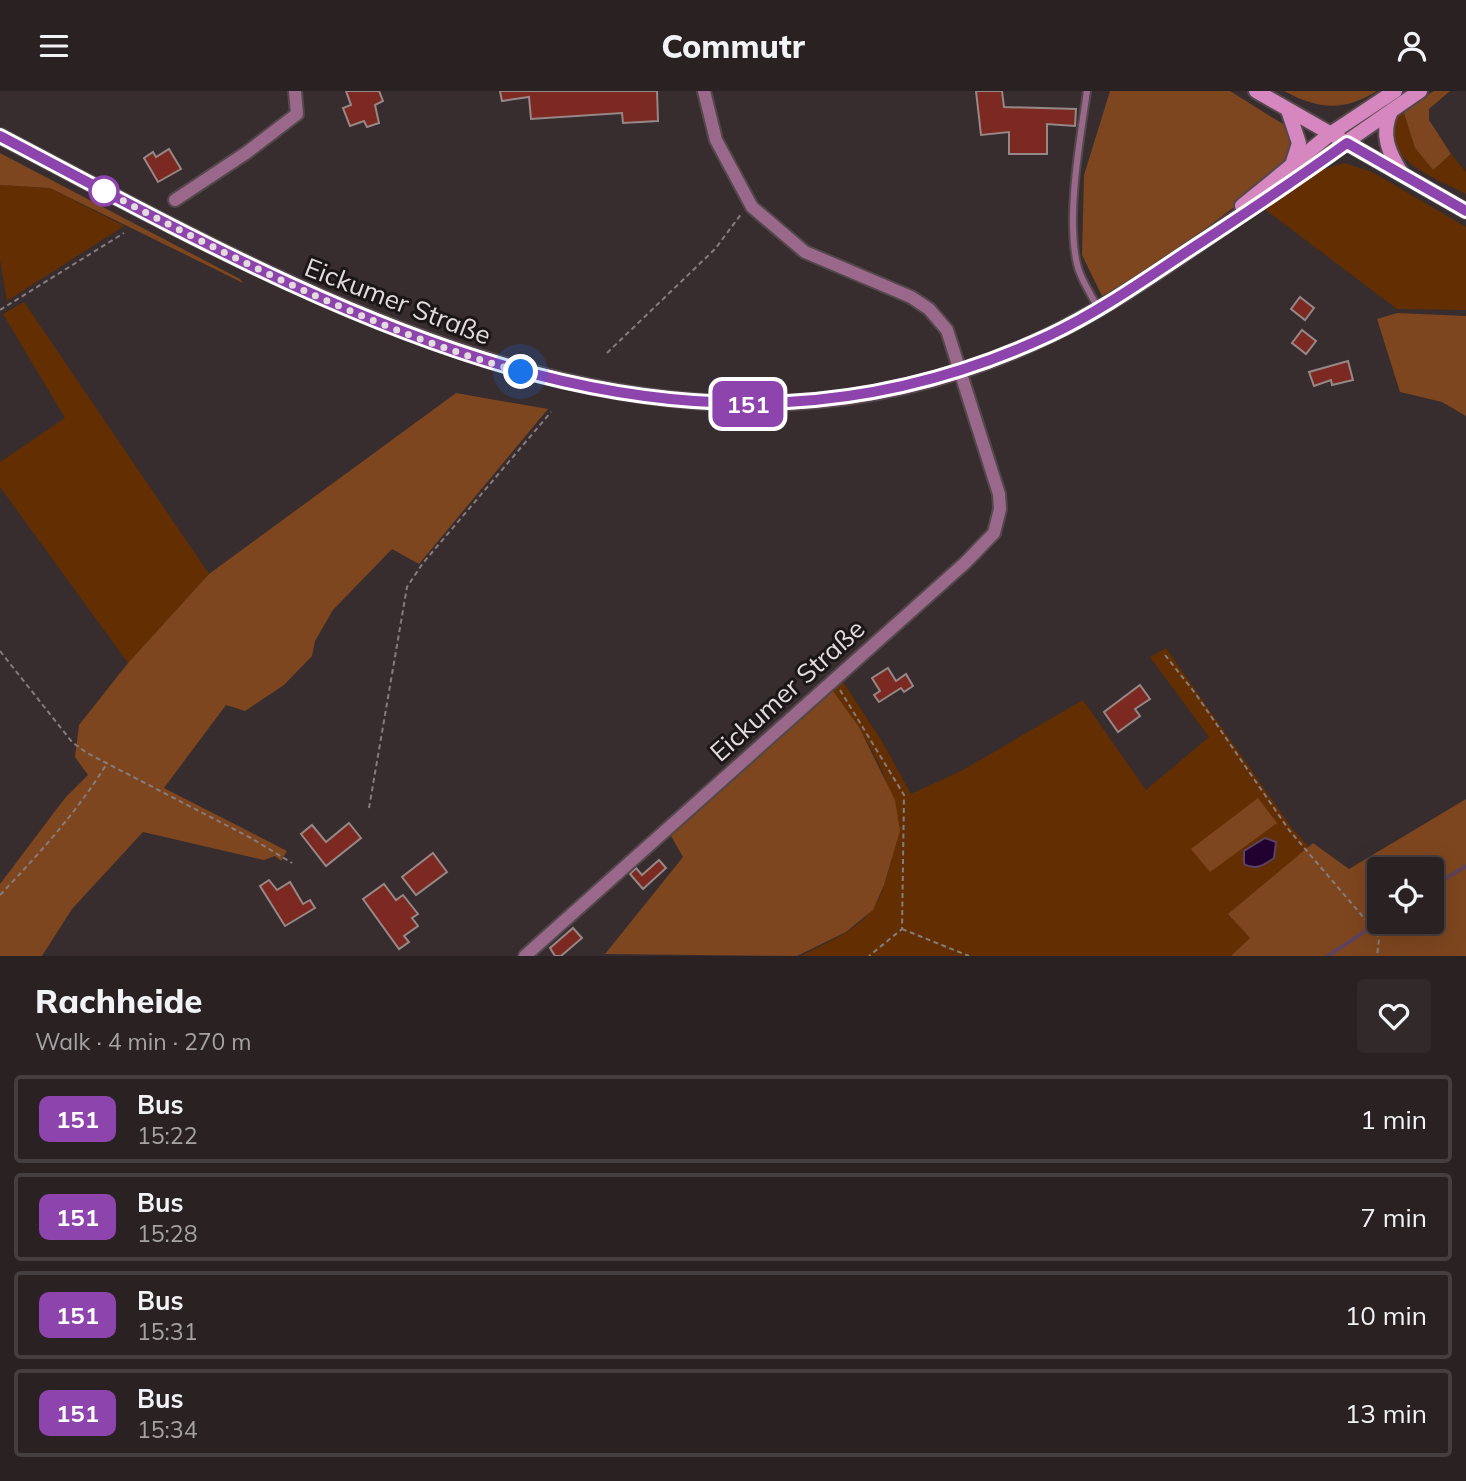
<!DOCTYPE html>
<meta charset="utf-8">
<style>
:root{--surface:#292122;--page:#31292a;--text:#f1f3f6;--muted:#a5a3a5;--line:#453e40}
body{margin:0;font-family:Mulish,sans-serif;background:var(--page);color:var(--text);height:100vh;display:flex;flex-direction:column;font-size:26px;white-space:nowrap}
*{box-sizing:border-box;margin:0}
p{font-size:23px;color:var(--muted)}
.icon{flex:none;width:38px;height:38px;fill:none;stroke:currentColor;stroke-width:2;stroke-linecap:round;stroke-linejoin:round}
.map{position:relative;height:865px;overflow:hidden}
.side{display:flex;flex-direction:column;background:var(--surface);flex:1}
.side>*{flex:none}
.badge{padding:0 14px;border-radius:10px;font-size:24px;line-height:46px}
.fabs{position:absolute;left:1367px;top:766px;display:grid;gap:14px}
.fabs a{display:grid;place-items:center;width:77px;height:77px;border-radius:7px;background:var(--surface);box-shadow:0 7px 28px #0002,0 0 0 2px var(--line);font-size:35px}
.you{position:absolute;width:35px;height:35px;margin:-18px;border:5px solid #fff;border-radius:50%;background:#1a73e8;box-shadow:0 0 0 10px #1a73e833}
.map>.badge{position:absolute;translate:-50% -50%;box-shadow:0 0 0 4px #fff}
.round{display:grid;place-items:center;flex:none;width:74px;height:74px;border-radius:7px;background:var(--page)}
.head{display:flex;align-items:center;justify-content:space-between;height:119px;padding:0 35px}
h1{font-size:33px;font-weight:800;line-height:52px}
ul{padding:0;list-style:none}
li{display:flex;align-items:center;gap:21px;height:88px;margin:0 14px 10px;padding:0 21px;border:4px solid var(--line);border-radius:7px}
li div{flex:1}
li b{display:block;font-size:26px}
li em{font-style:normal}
li .badge{min-width:77px;font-weight:700;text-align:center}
header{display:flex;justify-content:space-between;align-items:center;height:91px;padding:0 35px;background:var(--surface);font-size:32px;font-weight:800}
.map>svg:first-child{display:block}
.green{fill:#632f02}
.forest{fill:#7d461e;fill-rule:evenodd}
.water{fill:#21002f;stroke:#5b4263;stroke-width:2}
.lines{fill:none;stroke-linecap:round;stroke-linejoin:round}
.stream{stroke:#5b4263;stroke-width:3.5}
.building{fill:#7b2921;stroke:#968886;stroke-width:2}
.service-casing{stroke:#53484a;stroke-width:10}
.minor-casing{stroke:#53484a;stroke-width:16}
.secondary-casing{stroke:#53484a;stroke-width:18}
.path{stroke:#867c7e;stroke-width:2;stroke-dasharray:5 3.5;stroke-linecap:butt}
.service{stroke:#9a688b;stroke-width:6}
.minor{stroke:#9a688b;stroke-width:12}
.secondary{stroke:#d687bf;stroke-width:14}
.line-casing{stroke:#fff;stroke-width:16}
.line{stroke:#8e44ad;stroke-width:10}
.walk{stroke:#e3dbdd;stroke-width:7;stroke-dasharray:0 12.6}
.stop-dot{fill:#fff;stroke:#8e44ad;stroke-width:3.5}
.labels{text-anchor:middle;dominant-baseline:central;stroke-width:6;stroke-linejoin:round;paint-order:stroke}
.street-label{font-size:26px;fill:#e3dbdd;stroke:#1b1617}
</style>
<header><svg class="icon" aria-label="menu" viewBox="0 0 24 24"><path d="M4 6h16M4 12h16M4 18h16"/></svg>Commutr<svg class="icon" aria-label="person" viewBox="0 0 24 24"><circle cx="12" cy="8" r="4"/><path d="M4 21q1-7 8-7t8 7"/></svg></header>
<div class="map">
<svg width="1466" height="865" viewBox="0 0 1466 865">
<rect width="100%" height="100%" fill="#372c2e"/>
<g class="green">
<path d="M 1403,19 L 1415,57 L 1433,79 L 1451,63 L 1466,81 L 1466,103 C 1434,86 1368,64 1403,19 Z"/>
<polygon points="1344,72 1372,81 1466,136 1466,219 1397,218 1263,117 1321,79"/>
<polygon points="0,94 50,97 124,135 7,210 0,169"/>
<polygon points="24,211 209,483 128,572 0,396 0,371 65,327 3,223"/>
<path d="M 1166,557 L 1292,737 L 1309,756 L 1228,823 L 1250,847 L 1231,865 L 801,865 C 825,852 855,841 872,819 C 879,810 884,795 887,785 C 912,712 874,657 833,600 L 843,591 L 883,652 L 911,703 L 963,679 L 1083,609 L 1146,699 L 1209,646 L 1150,566 Z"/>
</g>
<g class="forest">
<path d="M 1110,0 L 1230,0 L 1283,33 C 1290,42 1294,52 1289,63 C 1276,94 1137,187 1102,205 L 1082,164 L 1084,84 Z"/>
<path d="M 1284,0 L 1377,0 C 1344,21 1317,18 1284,0 Z"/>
<polygon points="1434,0 1450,0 1429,18 1429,29 1451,63 1433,79 1415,57 1403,19"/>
<polygon points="0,62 240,188 243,192 50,97 0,94"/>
<polygon points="1397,222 1466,225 1466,325 1442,311 1400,301 1377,228"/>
<polygon points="456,302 548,318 419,473 392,458 333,519 315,550 312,565 284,594 245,620 226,614 164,697 287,760 281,770 275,765 264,769 143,741 72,818 42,865 0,865 0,793 65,707 88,684 75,666 79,634 128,572 209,483"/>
<polygon points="833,600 859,636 895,709 900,740 884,794 873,819 846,841 797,865 605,863 683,766 671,745"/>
<polygon points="1258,707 1277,732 1210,781 1191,758"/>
<path d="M 1466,708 L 1466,865 L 1231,865 L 1250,847 L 1228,823 L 1313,752 L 1349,778 ZM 1379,779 L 1432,779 L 1432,831 L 1379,831 Z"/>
</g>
<path class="water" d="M 1265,747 L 1276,751 L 1274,767 C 1264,774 1255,780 1244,773 L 1244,760 Z"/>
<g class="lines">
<g class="stream">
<polyline points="1432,796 1466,775"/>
<polyline points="1328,865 1379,831"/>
</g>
</g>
<g class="building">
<polygon points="346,0 379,0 383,10 375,14 379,32 367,36 364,30 350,35 343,17 351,14"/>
<polygon points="500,0 657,0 658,30 623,32 622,22 531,28 529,6 502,10"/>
<polygon points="976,0 1002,0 1004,16 1076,18 1075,35 1047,33 1047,63 1009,63 1009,41 981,44"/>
<polygon points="169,58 181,78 158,91 144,67 153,61 156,66"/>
<polygon points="1300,206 1314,217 1305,229 1291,218"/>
<polygon points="1302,239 1316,250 1306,263 1292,252"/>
<polygon points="1348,270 1353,289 1332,294 1331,289 1314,295 1309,281"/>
<polygon points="888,577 896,590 906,583 913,595 904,601 901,597 879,611 874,604 880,600 872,587"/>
<polygon points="1140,594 1150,608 1135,618 1140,625 1118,641 1104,621"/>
<polygon points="349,732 361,747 326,775 301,743 312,734 326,751"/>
<polygon points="433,762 447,781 416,804 402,786"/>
<polygon points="659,769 666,777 643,798 630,783 636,777 642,784"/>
<polygon points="269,789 277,799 290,791 303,813 310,809 315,817 285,835 260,795"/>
<polygon points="384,793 396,809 403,804 418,823 412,827 418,835 404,845 409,851 399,858 363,808"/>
<polygon points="573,837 582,847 561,865 555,865 550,857"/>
</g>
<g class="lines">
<g class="service-casing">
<path id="service" d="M 1087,0 C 1080,49 1066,125 1077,173 C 1080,188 1091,203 1098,217"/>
</g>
<g class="minor-casing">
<g id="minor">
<polyline points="175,109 246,62 297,23 295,0"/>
<polyline points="525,865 965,472 994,442 1000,418 999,403 947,239 929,218 911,206 805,161 752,116 716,49 704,0"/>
</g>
</g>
<g class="secondary-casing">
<g id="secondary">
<polyline points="1256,0 1466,120"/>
<polyline points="1288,19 1299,52 1293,71"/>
<path d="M 1391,20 C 1380,44 1389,62 1402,83"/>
<path d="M 0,45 C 325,216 686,424 1054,242 C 1104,217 1149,187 1194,156 C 1270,105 1344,52 1420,0"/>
<polyline points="1242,115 1330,43 1395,0"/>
</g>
</g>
<g class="path">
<polyline points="0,219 124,142"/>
<polyline points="607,262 715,158 742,122"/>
<polyline points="0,560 72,651 87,662 251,747 292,772"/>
<polyline points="1165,564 1195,602 1289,739 1376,841 1379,848 1377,865"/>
<polyline points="840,599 904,704 902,838 869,865"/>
<polyline points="369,717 407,496 423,472 551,321"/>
<path d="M 0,804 C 39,763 76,722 106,674"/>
<polyline points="902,838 969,865"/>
</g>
<use href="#service" class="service"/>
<use href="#minor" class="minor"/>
<use href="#secondary" class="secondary"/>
</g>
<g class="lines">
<g class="line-casing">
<path id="line" d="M 0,45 C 331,219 672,420 1050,244 C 1101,220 1147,187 1194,156 C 1246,122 1297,88 1347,52 L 1466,120"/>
</g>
<use href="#line" class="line"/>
<path class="walk" d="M 104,100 L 97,96 C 234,168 372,239 521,281"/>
</g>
<circle class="stop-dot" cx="104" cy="100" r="14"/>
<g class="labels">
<g class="street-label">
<text transform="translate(398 210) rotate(21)">Eickumer Straße</text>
<text transform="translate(787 599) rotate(-42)">Eickumer Straße</text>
</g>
</g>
</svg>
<div class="fabs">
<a><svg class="icon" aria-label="locate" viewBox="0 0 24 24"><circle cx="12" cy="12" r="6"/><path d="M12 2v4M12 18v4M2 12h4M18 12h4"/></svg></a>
</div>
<div class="you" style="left:521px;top:281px"></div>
<b class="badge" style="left:748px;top:313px;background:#8e44ad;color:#fff">151</b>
</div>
<section class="side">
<div class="head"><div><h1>Rachheide</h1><p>Walk · 4 min · 270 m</p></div><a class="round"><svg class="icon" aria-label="heart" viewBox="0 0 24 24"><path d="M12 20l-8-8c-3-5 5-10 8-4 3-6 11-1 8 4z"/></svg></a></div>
<ul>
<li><span class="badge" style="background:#8e44ad;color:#fff">151</span><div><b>Bus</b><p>15:22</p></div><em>1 min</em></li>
<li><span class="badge" style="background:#8e44ad;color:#fff">151</span><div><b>Bus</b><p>15:28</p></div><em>7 min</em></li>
<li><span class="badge" style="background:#8e44ad;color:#fff">151</span><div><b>Bus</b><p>15:31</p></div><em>10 min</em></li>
<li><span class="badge" style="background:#8e44ad;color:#fff">151</span><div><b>Bus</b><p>15:34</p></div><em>13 min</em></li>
</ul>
</section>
